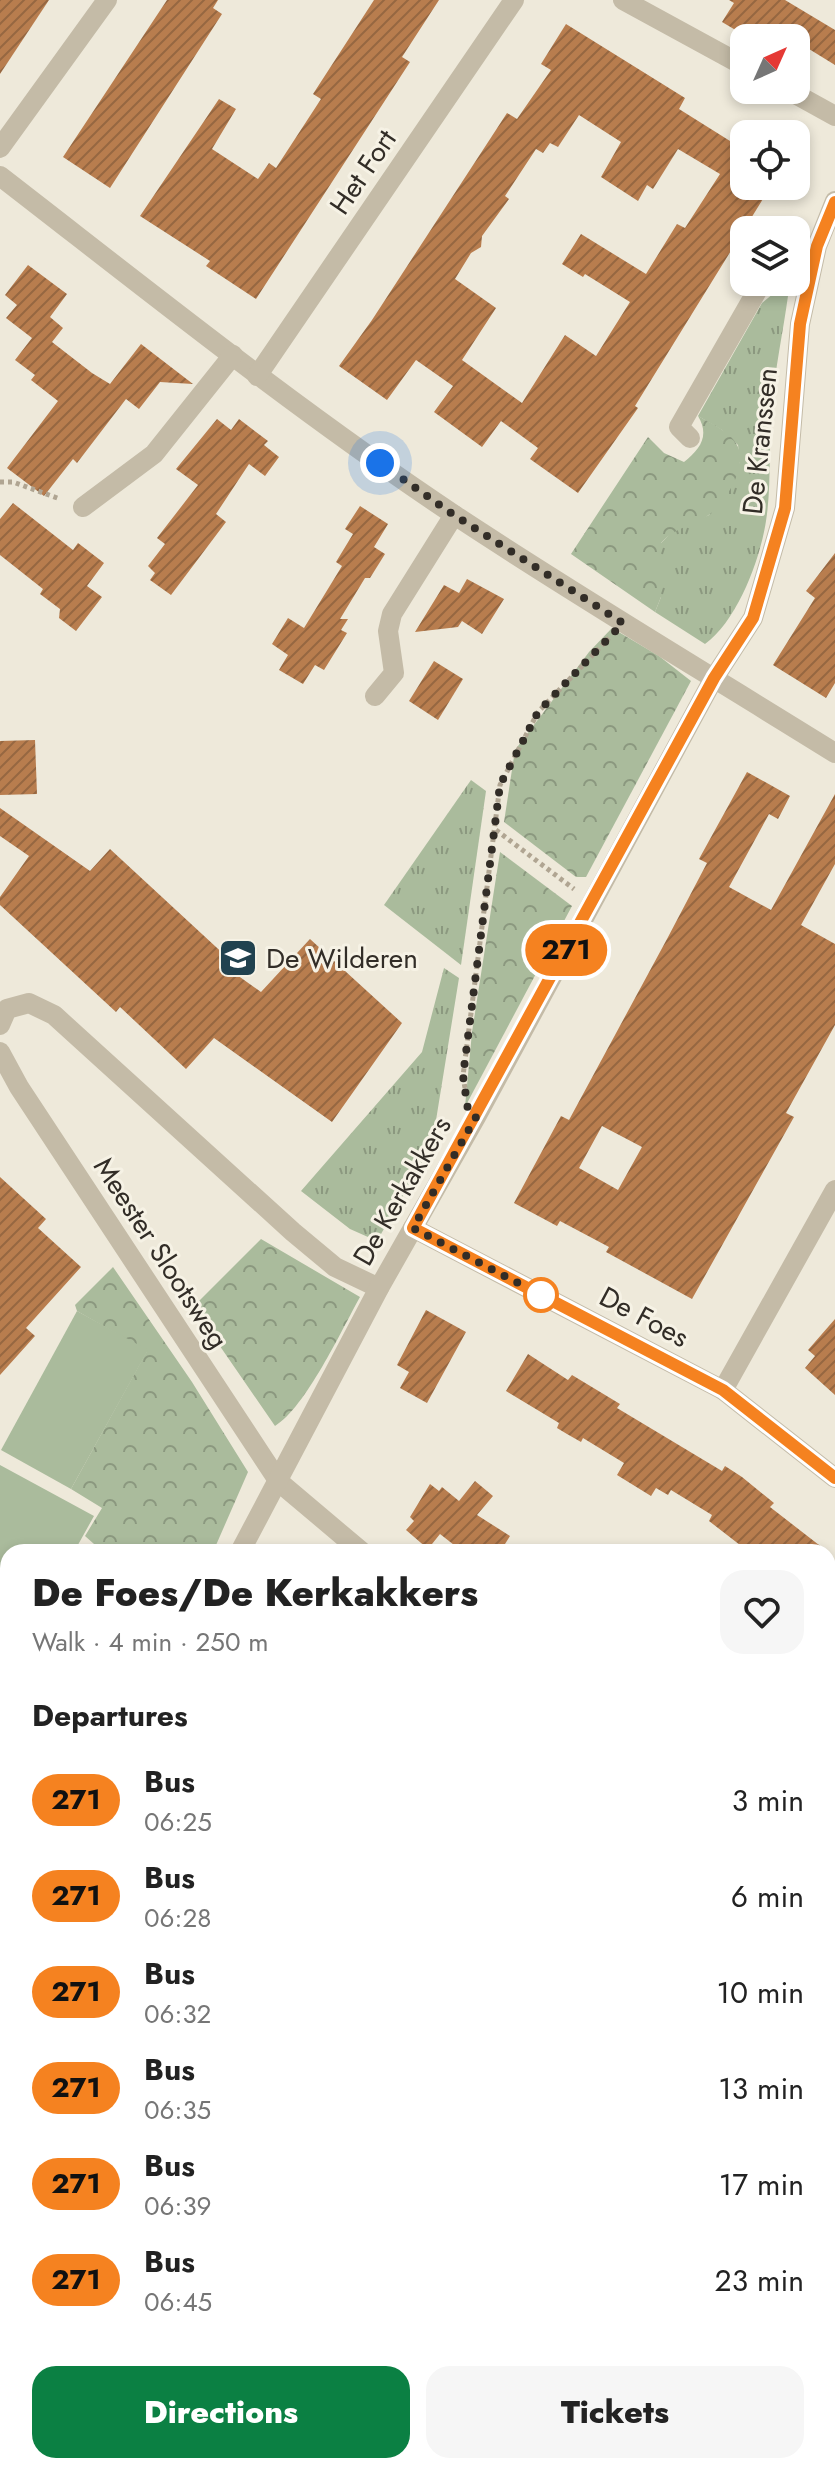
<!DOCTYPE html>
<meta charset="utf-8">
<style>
:root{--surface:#fff;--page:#f6f6f6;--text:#222;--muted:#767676;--accent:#0b8043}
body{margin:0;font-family:Jost,sans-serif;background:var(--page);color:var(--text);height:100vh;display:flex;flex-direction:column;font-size:30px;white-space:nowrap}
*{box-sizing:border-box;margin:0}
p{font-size:26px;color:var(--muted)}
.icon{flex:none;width:44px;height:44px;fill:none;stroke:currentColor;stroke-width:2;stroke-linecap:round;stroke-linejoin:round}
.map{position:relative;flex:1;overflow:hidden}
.side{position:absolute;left:0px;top:1544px;width:836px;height:930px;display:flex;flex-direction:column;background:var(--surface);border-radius:24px 24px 0 0;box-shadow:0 4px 12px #0003}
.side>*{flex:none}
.badge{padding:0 16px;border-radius:26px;font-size:28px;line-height:52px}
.needle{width:52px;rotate:45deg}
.fabs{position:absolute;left:730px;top:24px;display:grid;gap:16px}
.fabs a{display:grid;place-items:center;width:80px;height:80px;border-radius:16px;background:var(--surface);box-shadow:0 4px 12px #0003;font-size:40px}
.you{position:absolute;width:40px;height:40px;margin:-20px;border:6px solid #fff;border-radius:50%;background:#1a73e8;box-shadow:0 0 0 12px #1a73e833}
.map>.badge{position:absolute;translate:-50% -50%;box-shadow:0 0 0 4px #fff}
h2{padding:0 32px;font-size:30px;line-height:72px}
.round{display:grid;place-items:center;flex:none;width:84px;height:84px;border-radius:24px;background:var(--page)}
.headline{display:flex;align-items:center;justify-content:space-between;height:136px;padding:0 32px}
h1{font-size:38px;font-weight:800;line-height:60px}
.button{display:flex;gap:16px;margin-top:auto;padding:16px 32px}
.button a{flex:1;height:92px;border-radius:24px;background:var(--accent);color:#fff;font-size:32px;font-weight:800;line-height:92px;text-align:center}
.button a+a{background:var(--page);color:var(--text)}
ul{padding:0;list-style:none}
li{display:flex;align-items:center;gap:24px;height:96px;padding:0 32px}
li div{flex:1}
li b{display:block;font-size:30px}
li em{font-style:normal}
li .badge{min-width:88px;font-weight:700;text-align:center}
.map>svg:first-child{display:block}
.grass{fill:url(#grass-tufts)}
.forest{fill:url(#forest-crowns)}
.park{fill:#aabb9c}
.building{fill:url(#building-hatch);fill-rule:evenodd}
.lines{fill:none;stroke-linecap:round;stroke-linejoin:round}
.path{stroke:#b0a592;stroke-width:5;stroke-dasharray:4 4;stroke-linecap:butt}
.street{stroke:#c4bba7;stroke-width:20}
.line-casing{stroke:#fff;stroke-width:18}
.line{stroke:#f58220;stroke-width:12}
.walk{stroke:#322d27;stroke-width:8;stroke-dasharray:0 14.4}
.stop-dot{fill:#fff;stroke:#f58220;stroke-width:4}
.labels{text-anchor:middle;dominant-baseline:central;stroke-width:6;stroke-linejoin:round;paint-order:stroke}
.street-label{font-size:28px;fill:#322d27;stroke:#f6f2e5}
.poi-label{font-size:28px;fill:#322d27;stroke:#f6f2e5;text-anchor:start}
</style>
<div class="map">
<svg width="835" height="2473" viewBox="0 0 835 2473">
<defs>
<pattern id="grass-tufts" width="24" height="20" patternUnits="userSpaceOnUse" patternTransform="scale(2)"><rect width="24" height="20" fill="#aabb9c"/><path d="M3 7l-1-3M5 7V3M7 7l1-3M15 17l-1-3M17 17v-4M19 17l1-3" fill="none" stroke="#8b987f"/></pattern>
<pattern id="forest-crowns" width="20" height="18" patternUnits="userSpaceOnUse" patternTransform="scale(2)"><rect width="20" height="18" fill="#aabb9c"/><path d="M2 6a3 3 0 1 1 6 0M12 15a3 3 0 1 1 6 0" fill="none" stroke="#8b987f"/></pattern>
<pattern id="building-hatch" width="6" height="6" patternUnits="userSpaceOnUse" patternTransform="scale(2)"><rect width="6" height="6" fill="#b87d4e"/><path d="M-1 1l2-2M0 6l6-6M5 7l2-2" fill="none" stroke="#966741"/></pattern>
</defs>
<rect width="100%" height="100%" fill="#eee9da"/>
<g class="grass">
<path d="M 774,293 L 788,296 C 783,332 775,369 772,405 C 768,443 772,483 766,521 C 760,560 737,621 705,644 L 655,612 L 661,597 L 661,543 L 673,531 L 709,515 L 740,462 L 738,445 L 722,430 L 698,416 L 762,303 Z"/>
<polygon points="471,780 486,791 461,965 384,905"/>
<polygon points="444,968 459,978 432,1145 377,1241 350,1229 301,1191 422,1052"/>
</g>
<g class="forest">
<path d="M 698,416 C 710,423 732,432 738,447 C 747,468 726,501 710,514 C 693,527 678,525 661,543 L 661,597 L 655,612 L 571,554 L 648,437 L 664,453 L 684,462 C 700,449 710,436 698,416 Z"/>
<polygon points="612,628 659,656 691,681 586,877 576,877 504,822 515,750 589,652"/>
<polygon points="500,852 572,906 465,1107 472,1032"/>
<path d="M 261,1239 L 360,1297 C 341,1331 306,1407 275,1426 L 193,1307 Z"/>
<polygon points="113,1267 192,1382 248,1472 213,1552 103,1552 85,1536 102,1508 71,1489 147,1351 77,1311 75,1305"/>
</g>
<g class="park">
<polygon points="77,1311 148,1350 71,1489 1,1450"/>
<polygon points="0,1465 94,1516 74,1552 8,1552 8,1659 0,1655"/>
</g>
<g class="building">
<polygon points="0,0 49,0 0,74"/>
<polygon points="167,0 218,0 213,8 222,14 110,188 63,157"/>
<polygon points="374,0 439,0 402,57 410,62 256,299 206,266 210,261 140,216 219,99 236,109 212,149 258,179 269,163 276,168 321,99 313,94"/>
<polygon points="729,0 785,0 835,30 835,65 796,41 796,38 791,38 770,25 762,38 749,38 722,22 734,3"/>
<path d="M 566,24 L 685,98 L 679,109 L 738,146 L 744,137 L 744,186 L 771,186 L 635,406 L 638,408 L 578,493 L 530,459 L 538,448 L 501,421 L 482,447 L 434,412 L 453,386 L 416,360 L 387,400 L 339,366 L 372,320 L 507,113 L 517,119 L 551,70 L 541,64 ZM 579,115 L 621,142 L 601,177 L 638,201 L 647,185 L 653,189 L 678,149 L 720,174 L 685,228 L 677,224 L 646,274 L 581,234 L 562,264 L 583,277 L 585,274 L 630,302 L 596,356 L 565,335 L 522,403 L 462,360 L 496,308 L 455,279 L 471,253 L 481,247 L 482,236 L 509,199 L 505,196 L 536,149 L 543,153 L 550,143 L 558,147 Z"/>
<polygon points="28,265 67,294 50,317 63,328 52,342 92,373 110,384 141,344 193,384 160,382 139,409 126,399 77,463 73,459 44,496 7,468 58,401 31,380 35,375 15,360 32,338 6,318 17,305 5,295"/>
<polygon points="217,419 231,430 239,419 268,441 264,445 279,457 265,476 249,464 216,514 226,522 171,595 150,580 155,573 148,566 165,544 157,538 198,485 176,469"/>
<polygon points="13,503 73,550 78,543 104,563 87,586 102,597 76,631 59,618 60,609 40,594 43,589 0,555 0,519"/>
<polygon points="360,506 388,524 374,547 385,554 370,578 365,578 340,619 348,619 341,630 347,633 324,670 315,665 303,684 279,670 288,655 272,644 288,618 304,628 342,566 336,562 353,534 345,529"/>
<polygon points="835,553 835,683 826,698 773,665 815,598 806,591"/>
<polygon points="467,579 504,599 482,634 462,621 458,627 415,632 444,585 459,593"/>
<polygon points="434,661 463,679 438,720 409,701"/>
<polygon points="35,740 37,794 0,795 0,741"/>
<path d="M 747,772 L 790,796 L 778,819 L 769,814 L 729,887 L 771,910 L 835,794 L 835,864 L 801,925 L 835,944 L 835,1025 L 786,1113 L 794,1117 L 692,1299 L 606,1252 L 609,1247 L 560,1221 L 557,1226 L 514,1203 L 561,1116 L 569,1120 L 667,939 L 707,863 L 699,859 ZM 602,1126 L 642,1147 L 618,1190 L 579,1168 Z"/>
<polygon points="0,808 90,871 110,849 229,959 223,965 261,992 310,939 402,1023 332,1122 214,1038 186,1069 120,1007 116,1012 0,905 0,897 29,856 0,836"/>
<polygon points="0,1177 46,1219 38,1228 81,1267 26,1328 35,1336 0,1375"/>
<polygon points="426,1310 466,1332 427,1403 400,1388 409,1372 397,1365"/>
<polygon points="835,1319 835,1395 805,1368 815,1356 808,1350"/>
<polygon points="528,1354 568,1380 572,1375 620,1404 617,1408 722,1471 725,1466 742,1477 774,1503 770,1507 828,1552 749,1552 709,1521 712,1515 671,1490 668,1495 656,1488 651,1496 617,1475 624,1463 583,1438 581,1442 567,1434 557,1428 559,1423 506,1391"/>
<polygon points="475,1481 493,1496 477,1515 510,1536 500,1552 463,1552 440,1534 428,1549 406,1530 414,1521 410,1517 430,1484 439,1491 442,1487 459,1501"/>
</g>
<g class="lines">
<g class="path">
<polyline points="0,482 13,482 60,499"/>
<polyline points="496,830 574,889"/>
<polyline points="465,1088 463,1076 500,785 538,712 609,638"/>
</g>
<g class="street">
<polyline points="623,0 744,66"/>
<polyline points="788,90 835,116"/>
<polyline points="0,148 107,0"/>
<path d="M 0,176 C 150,292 298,411 456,516 C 580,598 708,674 835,753"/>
<polyline points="257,376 514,0"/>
<polyline points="690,438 679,427 762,282"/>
<polyline points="83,507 154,454 233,355"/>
<polyline points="375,696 394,673 388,631 392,614 454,515"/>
<polyline points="0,1025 7,1009 29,1003 54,1015 293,1232 335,1267 379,1288"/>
<polyline points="0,1052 19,1087 279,1482 362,1552"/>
<polyline points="413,1228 723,1390 835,1478"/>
<polyline points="723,1390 835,1190"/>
<polyline points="240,1552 379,1288 476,1117 714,678 753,618 785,508 800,324 817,246 835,201"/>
<polyline points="0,1920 8,1909"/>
<polyline points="828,1974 835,1967"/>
<polyline points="0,2013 8,2019"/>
<polyline points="828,2318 835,2323"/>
<polyline points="408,2473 421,2466"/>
</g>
</g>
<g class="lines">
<g class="line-casing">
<polyline id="line" points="835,202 817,246 800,324 785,508 753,618 714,678 413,1228 723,1390 835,1478"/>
</g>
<use href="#line" class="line"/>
<polyline class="walk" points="380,463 454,515 623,623 538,712 500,785 463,1076 468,1110 476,1117 413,1228 541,1295"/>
</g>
<defs>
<g id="school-square" transform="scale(2)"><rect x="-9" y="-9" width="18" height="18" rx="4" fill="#21424f" stroke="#f6f2e5"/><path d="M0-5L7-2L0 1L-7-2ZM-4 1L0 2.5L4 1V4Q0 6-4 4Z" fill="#fff"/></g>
</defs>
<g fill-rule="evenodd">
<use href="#school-square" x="238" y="958"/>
</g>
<circle class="stop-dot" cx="541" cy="1295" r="16"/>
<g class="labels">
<g class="street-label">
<text transform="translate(363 172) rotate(-56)">Het Fort</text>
<text transform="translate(760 441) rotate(-84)">De Kranssen</text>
<text transform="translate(402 1191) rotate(-60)">De Kerkakkers</text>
<text transform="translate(161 1253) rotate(57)">Meester Slootsweg</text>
<text transform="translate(644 1317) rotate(28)">De Foes</text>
</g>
<g class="poi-label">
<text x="266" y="958">De Wilderen</text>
</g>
</g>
</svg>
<div class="fabs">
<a><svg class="needle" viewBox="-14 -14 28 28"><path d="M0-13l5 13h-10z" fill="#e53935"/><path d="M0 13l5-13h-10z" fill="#767676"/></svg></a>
<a><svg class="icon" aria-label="locate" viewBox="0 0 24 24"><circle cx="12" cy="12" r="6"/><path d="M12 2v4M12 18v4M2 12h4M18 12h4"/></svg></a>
<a><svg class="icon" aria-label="layers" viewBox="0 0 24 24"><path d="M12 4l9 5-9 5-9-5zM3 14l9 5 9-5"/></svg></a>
</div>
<div class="you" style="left:380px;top:463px"></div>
<b class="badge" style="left:566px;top:950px;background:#f58220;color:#111">271</b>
<section class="side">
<div class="headline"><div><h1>De Foes/De Kerkakkers</h1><p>Walk · 4 min · 250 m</p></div><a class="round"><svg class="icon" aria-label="heart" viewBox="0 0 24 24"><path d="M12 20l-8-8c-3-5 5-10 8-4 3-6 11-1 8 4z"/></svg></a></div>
<h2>Departures</h2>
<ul>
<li><span class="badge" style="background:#f58220;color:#111">271</span><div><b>Bus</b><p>06:25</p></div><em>3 min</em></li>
<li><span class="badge" style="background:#f58220;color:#111">271</span><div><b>Bus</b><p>06:28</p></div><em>6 min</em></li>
<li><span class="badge" style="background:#f58220;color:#111">271</span><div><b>Bus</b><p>06:32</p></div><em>10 min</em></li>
<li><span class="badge" style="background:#f58220;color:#111">271</span><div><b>Bus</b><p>06:35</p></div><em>13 min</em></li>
<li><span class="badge" style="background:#f58220;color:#111">271</span><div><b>Bus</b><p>06:39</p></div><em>17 min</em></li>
<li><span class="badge" style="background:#f58220;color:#111">271</span><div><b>Bus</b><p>06:45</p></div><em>23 min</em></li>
</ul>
<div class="button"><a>Directions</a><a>Tickets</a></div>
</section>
</div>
